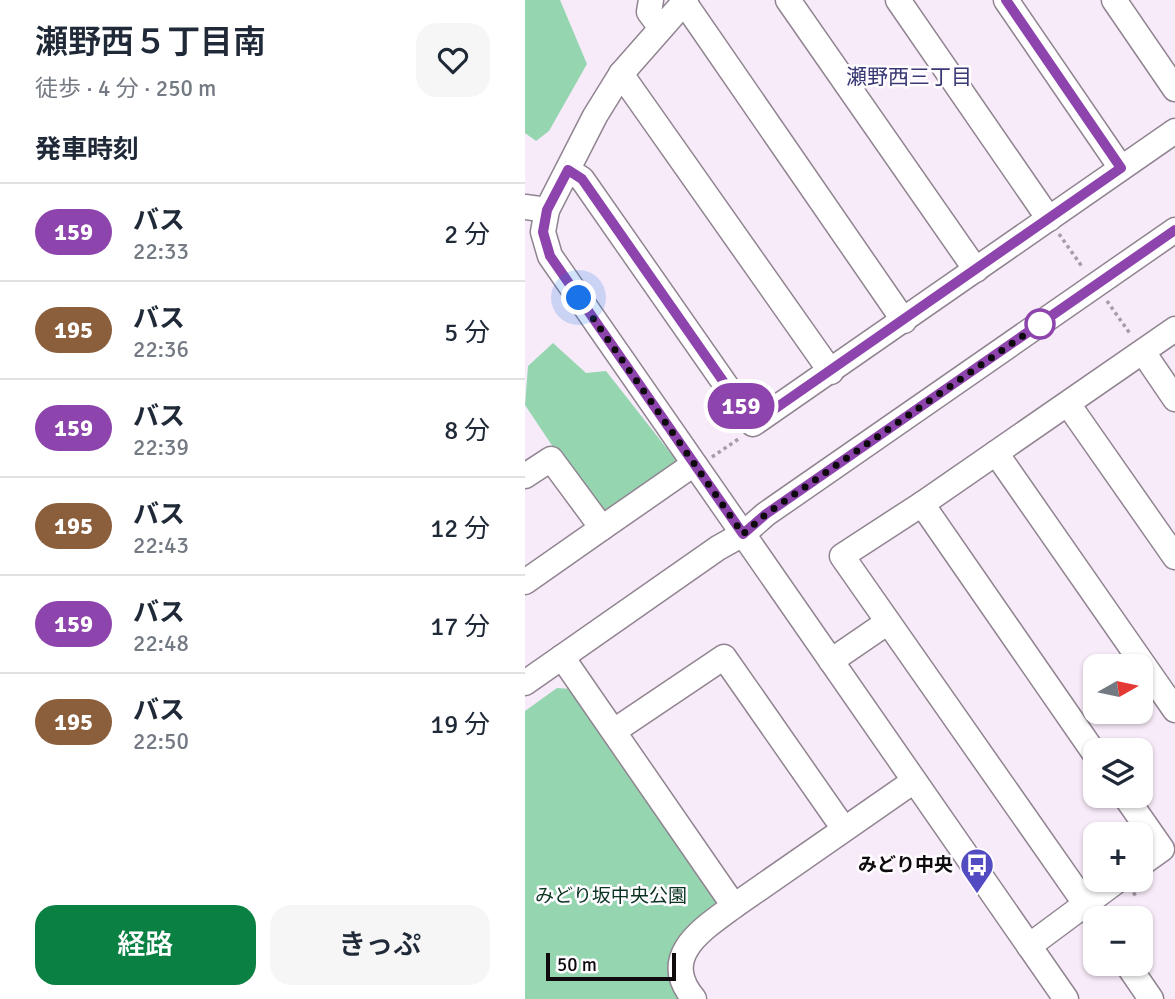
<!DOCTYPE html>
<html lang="ja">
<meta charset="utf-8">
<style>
:root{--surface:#fff;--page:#f6f6f7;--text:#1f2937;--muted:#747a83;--line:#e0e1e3;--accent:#0b8043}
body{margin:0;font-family:Signika,"Noto Sans JP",sans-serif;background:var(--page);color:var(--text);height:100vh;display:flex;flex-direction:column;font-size:26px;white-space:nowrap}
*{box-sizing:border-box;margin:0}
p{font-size:23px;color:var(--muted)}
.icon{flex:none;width:38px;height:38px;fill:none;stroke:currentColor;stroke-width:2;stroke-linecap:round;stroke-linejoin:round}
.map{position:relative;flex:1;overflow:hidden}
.details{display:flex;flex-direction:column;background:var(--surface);width:525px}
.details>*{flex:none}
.badge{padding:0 14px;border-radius:23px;font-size:24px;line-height:46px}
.needle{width:46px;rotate:81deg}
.controls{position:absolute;left:558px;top:654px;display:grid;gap:14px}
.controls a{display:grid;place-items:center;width:70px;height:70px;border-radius:14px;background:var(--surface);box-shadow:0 2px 5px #0004;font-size:35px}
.scale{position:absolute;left:21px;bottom:18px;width:130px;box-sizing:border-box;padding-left:7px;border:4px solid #0e0a0e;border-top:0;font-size:19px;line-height:24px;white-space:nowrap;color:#0e0a0e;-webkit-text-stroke:5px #fffcff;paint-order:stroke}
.you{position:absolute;width:35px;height:35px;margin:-18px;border:5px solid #fff;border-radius:50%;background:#1a73e8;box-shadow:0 0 0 10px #1a73e833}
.map>.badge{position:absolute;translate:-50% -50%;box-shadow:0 0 0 4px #fff}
h2{padding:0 35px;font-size:26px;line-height:63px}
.round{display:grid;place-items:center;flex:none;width:74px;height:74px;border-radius:21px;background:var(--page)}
.headline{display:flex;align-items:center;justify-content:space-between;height:119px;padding:0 35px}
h1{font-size:33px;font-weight:600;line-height:52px}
.action{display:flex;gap:14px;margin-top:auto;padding:14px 35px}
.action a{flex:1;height:80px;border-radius:21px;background:var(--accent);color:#fff;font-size:28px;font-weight:600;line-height:80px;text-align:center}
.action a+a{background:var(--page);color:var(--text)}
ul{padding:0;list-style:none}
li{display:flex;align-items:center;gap:21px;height:98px;padding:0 35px;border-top:2px solid var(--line)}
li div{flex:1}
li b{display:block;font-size:26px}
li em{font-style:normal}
li .badge{min-width:77px;font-weight:700;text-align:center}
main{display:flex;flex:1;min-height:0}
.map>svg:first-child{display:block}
.green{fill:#95d6b1}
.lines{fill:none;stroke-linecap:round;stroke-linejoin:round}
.minor-casing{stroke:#908491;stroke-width:27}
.path{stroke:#a69ca7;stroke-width:3.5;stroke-dasharray:3.5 3.5;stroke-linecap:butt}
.minor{stroke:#fff;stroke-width:24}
.line-casing{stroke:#fff;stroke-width:16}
.line{stroke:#8e44ad;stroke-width:10}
.walk{stroke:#0e0a0e;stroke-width:7;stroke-dasharray:0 12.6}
.stop-dot{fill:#fff;stroke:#8e44ad;stroke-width:3.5}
.labels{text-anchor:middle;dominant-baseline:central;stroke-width:5;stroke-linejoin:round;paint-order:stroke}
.poi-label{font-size:19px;font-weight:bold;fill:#0e0a0e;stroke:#fffcff;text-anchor:end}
.park-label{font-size:19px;fill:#093420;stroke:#fffcff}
.neighbourhood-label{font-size:21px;fill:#383874;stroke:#fffcff}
</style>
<main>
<section class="details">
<div class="headline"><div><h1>瀬野西５丁目南</h1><p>徒歩 · 4 分 · 250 m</p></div><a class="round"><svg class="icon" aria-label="heart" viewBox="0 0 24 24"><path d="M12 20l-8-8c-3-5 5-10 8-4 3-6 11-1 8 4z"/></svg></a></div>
<h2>発車時刻</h2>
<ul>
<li><span class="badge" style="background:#8e44ad;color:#fff">159</span><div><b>バス</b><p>22:33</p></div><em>2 分</em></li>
<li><span class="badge" style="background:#8b5e3c;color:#fff">195</span><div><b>バス</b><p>22:36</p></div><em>5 分</em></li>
<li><span class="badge" style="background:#8e44ad;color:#fff">159</span><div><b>バス</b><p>22:39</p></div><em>8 分</em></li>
<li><span class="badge" style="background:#8b5e3c;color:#fff">195</span><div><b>バス</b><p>22:43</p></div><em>12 分</em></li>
<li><span class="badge" style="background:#8e44ad;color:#fff">159</span><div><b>バス</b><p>22:48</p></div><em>17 分</em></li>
<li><span class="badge" style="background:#8b5e3c;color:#fff">195</span><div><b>バス</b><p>22:50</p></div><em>19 分</em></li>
</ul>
<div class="action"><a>経路</a><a>きっぷ</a></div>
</section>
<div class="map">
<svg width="650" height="999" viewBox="0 0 650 999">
<rect width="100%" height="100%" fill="#f8ebf9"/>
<g class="green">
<polygon points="0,0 35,0 62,64 24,131 11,141 0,133"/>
<polygon points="28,343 61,373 81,371 151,460 149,469 87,513 75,510 30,450 0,405 3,366"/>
<polygon points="32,688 48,689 198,905 166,931 158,999 0,999 0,711"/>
</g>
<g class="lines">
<g class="minor-casing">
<g id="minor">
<polyline points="126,0 124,12 136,28"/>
<polyline points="161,0 96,74 70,116 22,210 18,232 25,256 541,999"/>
<polyline points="263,0 451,270"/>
<polyline points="373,0 524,219"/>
<polyline points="481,0 596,168"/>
<polyline points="589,0 650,89"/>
<polyline points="159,2 379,321"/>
<polyline points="96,74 306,372"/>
<polyline points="43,170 57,179 228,424 650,131"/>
<polyline points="0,207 22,210"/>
<polyline points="618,352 650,399"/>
<polyline points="543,404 650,557"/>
<polyline points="471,453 650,710"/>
<polyline points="0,476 26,459 77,528 169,464"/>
<polyline points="397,504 317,556 571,919"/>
<polyline points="0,582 77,528"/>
<polyline points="37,657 209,906 389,781"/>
<polyline points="306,661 363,622"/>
<polyline points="0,683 193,548 218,534 241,514 650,230"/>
<polyline points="89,731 199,657 319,829"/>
<polyline points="570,754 397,504 650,329"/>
<polyline points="600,796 637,849 616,864"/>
<polyline points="504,946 593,880"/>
<polyline points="602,964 626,999"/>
<path d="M 169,999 C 133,956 178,929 209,906"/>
</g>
</g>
<g class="path">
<polyline points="534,234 558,268"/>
<polyline points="582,301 606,335"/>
<polyline points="187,457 215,438"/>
<polyline points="608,895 625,883"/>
</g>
<use href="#minor" class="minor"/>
</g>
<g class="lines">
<g class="line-casing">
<polyline id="line" points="481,0 596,168 228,424 57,179 43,170 22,210 18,232 25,256 218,534 241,514 650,230"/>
</g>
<use href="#line" class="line"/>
<polyline class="walk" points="54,298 218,534 241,514 515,324"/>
</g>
<defs>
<g id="bus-pin" transform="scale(1.75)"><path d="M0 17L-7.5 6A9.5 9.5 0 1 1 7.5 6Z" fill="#524bc2" stroke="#fffcff"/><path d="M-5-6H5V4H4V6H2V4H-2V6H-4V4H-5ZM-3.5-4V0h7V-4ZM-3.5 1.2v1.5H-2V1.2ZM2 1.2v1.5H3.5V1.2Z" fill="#fff"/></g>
</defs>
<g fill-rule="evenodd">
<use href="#bus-pin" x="452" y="865"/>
</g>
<circle class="stop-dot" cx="515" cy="324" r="14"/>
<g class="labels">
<g class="poi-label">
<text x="428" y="865">みどり中央</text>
</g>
<g class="park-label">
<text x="86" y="896">みどり坂中央公園</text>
</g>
<g class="neighbourhood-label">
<text x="384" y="77">瀬野西三丁目</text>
</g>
</g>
</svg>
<div class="controls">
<a><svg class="needle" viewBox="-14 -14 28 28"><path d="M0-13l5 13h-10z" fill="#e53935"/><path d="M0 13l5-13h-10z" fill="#747a83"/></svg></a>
<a><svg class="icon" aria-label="layers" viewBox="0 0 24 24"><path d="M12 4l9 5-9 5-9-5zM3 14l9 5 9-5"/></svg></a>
<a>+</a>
<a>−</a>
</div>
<div class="scale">50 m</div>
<div class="you" style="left:54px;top:298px"></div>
<b class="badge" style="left:216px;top:406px;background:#8e44ad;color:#fff">159</b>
</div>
</main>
